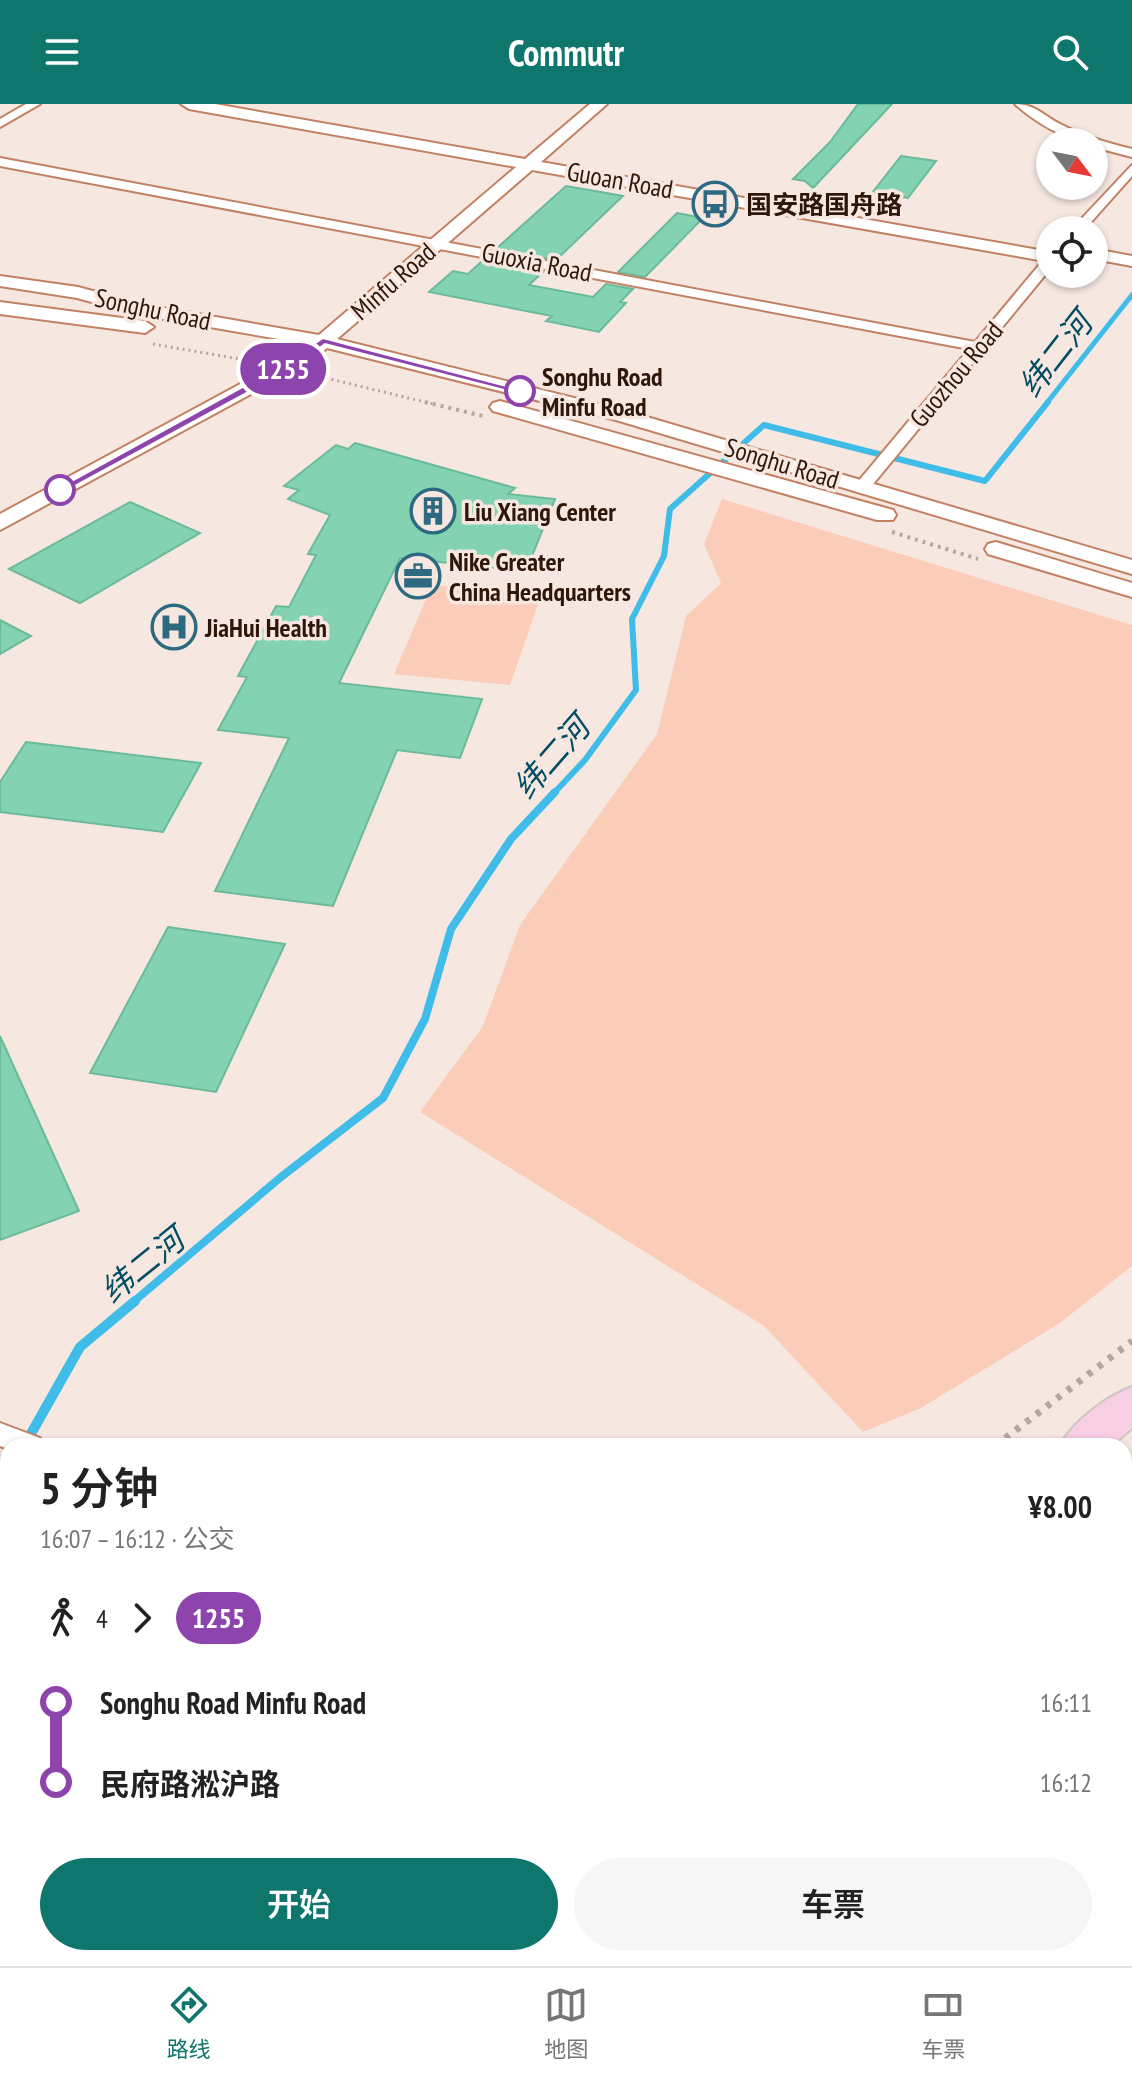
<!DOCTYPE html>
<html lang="zh">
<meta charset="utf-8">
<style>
:root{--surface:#fff;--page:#f6f6f6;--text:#222;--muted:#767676;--line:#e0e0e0;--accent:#0f766e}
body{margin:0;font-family:"PT Sans Narrow","Noto Sans SC",sans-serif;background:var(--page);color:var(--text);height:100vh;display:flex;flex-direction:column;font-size:30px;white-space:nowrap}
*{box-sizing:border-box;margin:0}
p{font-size:26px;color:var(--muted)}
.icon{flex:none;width:44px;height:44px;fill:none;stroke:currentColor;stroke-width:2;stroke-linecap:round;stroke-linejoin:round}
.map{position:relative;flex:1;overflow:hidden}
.drawer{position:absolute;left:0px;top:1334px;width:1132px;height:528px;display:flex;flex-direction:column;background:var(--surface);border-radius:24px 24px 0 0;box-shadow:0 2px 6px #0004}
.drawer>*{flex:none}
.badge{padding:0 16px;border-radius:26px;font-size:28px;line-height:52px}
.needle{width:52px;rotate:122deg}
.buttons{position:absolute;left:1036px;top:24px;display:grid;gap:16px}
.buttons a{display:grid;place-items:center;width:72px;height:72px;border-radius:50%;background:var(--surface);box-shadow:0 2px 6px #0004;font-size:40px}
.map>.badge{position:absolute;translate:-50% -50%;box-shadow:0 0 0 4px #fff}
.legs{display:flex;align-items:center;gap:12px;height:88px;padding:0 40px;font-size:26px}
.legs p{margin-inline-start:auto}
.overview{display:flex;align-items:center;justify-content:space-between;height:136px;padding:0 40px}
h1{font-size:44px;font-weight:600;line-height:60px}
.primary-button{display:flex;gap:16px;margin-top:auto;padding:16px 40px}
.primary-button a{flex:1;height:92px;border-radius:48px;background:var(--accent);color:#fff;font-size:32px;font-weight:600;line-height:92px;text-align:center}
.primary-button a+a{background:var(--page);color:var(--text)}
ul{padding:0 40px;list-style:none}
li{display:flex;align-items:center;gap:28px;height:80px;font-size:30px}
li i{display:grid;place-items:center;width:12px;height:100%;margin:0 10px;background:currentColor}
li i::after{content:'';width:20px;height:20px;margin:-10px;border:6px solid;border-radius:50%;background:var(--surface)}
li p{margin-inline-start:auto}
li:first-child i{background:linear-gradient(#0000 50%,currentColor 0)}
li:last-child i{background:linear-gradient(currentColor 50%,#0000 0)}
header{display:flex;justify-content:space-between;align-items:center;height:104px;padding:0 40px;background:var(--accent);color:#fff;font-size:36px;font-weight:600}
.menu{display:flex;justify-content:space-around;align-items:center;height:112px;border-top:2px solid var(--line);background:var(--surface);font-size:22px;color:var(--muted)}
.menu a{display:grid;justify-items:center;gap:4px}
.menu .selected{color:var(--accent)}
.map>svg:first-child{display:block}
.green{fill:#fbcdb8}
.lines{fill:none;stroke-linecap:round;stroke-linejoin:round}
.stream-far3{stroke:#3fbce8;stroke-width:5}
.stream-far2{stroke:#3fbce8;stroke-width:6}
.stream-far1{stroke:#3fbce8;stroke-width:8}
.stream{stroke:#3fbce8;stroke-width:10}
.building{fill:#83d2b1;stroke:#6bba9a;stroke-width:2}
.street-casing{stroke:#c28162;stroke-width:4}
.secondary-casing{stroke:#c28162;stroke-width:4}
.primary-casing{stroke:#cdc7c4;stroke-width:4}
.path-far2{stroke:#b7a69d;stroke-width:3;stroke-dasharray:2 4;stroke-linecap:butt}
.path-far1{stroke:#b7a69d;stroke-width:4;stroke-dasharray:3 5;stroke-linecap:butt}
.path{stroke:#b7a69d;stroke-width:7;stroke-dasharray:5 8;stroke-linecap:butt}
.street{fill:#fff;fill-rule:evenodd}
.secondary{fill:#fff;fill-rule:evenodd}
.primary{fill:#f8cee5;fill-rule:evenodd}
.line-1{fill:#8e44ad;stroke:#fff;stroke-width:2}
.stop-1-dot{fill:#fff;stroke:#8e44ad;stroke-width:4}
.labels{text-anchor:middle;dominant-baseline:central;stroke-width:7;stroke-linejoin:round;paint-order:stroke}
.far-street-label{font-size:26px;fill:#2f160a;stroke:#f6e8e1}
.far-poi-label{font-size:26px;font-weight:bold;fill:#2f160a;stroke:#f6e8e1;text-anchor:start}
.far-stop-label{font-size:26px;font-weight:bold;fill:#2f160a;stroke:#f6e8e1;text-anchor:start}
.water-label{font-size:32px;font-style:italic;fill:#024d63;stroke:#f6e8e1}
</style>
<header><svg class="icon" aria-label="menu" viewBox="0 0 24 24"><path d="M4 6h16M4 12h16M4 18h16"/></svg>Commutr<svg class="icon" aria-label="search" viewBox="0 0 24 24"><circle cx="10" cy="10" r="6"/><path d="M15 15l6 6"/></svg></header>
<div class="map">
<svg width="1132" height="1862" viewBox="0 0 1132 1862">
<rect width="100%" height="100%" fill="#f6e8e1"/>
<g class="green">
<polygon points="722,395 1132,521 1132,1162 1060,1219 921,1304 863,1328 764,1222 420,1008 483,922 520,821 657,630 686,512 721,479 704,440"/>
<polygon points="432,481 541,492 510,581 394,570"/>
<polygon points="1132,1553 1132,1769 1124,1775 1124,1560"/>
<polygon points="223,1854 365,1854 347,1862 206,1862"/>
<polygon points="779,1854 1018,1854 1007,1862 779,1862"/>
</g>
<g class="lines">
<polyline class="stream-far3" points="1046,300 1132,191"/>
<polyline class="stream-far2" points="553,690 585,656 636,586 632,515 664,452 670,405 764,321 985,377 1048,298"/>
<polyline class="stream-far1" points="132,1199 281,1073 383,994 425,915 451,825 511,735 555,688"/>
<g class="stream">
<polyline points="24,1342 80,1243 135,1197"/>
<polyline points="0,1383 8,1369"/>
</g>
</g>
<g class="building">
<polygon points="858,0 892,0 813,84 805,77 793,75 830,38"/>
<polygon points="901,52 936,57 908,94 872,89"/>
<polygon points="566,82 623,92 556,156 496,145"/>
<polygon points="677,109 703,114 645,173 618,168"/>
<polygon points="483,156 543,168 529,181 593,193 606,180 633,185 620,198 626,199 599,228 546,217 552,212 429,188 453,167 468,170"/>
<polygon points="355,339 515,384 508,390 555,395 526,467 400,454 339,579 482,595 460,654 397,646 333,802 215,787 289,634 218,626 247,573 238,572 276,502 289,503 316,451 308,450 330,411 288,395 299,386 284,382 336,341 348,345"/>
<polygon points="130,398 200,429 80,499 9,465"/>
<polygon points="0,516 31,532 0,550"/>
<polygon points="26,638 201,659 163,728 0,708 0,678"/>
<polygon points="168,823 285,840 216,988 90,969"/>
<polygon points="0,932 79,1107 0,1136"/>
</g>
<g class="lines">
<g class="street-casing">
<g id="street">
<polygon points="26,0 40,0 0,23 0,15"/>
<path d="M 1015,0 C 1035,0 1044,12 1060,20 C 1083,32 1107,39 1132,45 L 1132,53 L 1094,43 L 1094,38 C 1067,38 1035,18 1015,0 Z"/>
<polygon points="0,54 975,238 1045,154 1050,153 1050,165 869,385 863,387 855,382 857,379 969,245 0,62"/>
<polygon points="1132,61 1132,72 1084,126 1071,126"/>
<polygon points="0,1319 40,1334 44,1342 8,1342 8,1345 0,1342"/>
<polygon points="1124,1660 1132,1663 1132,1699 1124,1696"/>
<polygon points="1124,1734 1132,1738 1132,1775 1124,1771"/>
<polygon points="945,1854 988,1854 991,1862 948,1862"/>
</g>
</g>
<g class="secondary-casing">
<g id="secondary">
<polygon points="181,0 215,0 525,55 590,0 607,0 541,58 1050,148 1050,158 532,66 337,235 630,308 1132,456 1132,470 616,316 327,244 310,258 0,426 0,410 296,250 308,240 140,211 77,194 0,182 0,172 78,183 141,200 319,231 516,63 189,5"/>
<polygon points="1094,145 1132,152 1132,162 1094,155"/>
<polygon points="0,198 145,217 154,223 145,229 0,210"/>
<polygon points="500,297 893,406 896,411 893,416 877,416 493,307 490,303 493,299"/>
<polygon points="996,438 1132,479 1132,493 988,450 985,445 988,440"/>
<polygon points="579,1854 623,1854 626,1862 582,1862"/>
<polygon points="662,1854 706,1854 709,1862 665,1862"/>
</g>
</g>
<g class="primary-casing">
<g id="primary">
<path d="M 1132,1283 L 1132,1324 L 1111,1342 L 1060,1342 C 1072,1318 1107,1292 1132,1283 Z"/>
<polygon points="1132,1400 1132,1442 1124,1445 1124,1403"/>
<polygon points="109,1854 173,1854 170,1862 106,1862"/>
<polygon points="413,1854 479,1854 476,1862 410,1862"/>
</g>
</g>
<g class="path-far2">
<polyline points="153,240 257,258"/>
<polyline points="314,271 433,300"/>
</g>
<g class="path-far1">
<polyline points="425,298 483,312"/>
<polyline points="892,428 978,455"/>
</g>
<g class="path">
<polyline points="995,1342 1132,1237"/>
<polyline points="1124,1506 1132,1499"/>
<polyline points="0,1858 8,1854"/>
<polyline points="735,1862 745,1856"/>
</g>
<use href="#street" class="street"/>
<use href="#secondary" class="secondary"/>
<use href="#primary" class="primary"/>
</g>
<polygon class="line-1" points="323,234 525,287 520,290 325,240 289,266 64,388 55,386 281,262"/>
<defs>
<g id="bus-ring" transform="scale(2.3)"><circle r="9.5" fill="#f6e8e1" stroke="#2d6a81" stroke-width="1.5"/><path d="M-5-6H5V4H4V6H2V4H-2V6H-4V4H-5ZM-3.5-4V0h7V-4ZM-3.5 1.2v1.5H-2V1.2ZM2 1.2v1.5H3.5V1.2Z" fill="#2d6a81"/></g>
<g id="building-ring" transform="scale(2.3)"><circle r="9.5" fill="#f6e8e1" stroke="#2d6a81" stroke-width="1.5"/><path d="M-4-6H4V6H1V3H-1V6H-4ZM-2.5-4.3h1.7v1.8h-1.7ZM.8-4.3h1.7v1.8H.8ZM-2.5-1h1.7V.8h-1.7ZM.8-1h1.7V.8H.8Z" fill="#2d6a81"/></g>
<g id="office-ring" transform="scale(2.3)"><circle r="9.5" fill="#f6e8e1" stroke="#2d6a81" stroke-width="1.5"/><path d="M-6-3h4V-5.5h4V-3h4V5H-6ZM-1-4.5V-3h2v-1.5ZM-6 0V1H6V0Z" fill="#2d6a81"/></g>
<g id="hospital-ring" transform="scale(2.3)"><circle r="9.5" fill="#f6e8e1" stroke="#2d6a81" stroke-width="1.5"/><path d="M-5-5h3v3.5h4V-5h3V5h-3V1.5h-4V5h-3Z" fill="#2d6a81"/></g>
</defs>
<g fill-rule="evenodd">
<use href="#bus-ring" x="715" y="100"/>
<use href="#building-ring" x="433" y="407"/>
<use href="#office-ring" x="418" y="472"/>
<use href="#hospital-ring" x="174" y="523"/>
</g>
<g class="stop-1-dot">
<circle cx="520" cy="287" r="14"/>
<circle cx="60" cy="386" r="14"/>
</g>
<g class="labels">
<g class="far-street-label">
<text transform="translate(620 76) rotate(10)">Guoan Road</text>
<text transform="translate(537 158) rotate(11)">Guoxia Road</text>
<text transform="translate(393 177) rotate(-41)">Minfu Road</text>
<text transform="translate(153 205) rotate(12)">Songhu Road</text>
<text transform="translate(956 270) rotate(-50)">Guozhou Road</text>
<text transform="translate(782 359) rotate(17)">Songhu Road</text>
</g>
<g class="far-poi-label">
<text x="746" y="100">国安路国舟路</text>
<text x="464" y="407">Liu Xiang Center</text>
<text x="449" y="457">Nike Greater<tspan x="449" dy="30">China Headquarters</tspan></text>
<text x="205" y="523">JiaHui Health</text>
</g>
<g class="far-stop-label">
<text x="542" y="272">Songhu Road<tspan x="542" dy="30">Minfu Road</tspan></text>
</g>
<g class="water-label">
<text transform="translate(1055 250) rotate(-52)">纬二河</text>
<text transform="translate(551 653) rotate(-49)">纬二河</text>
<text transform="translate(142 1161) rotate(-39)">纬二河</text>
</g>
</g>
</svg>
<div class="buttons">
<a><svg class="needle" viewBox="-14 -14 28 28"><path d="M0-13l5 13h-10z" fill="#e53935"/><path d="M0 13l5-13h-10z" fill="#767676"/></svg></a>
<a><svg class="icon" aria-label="locate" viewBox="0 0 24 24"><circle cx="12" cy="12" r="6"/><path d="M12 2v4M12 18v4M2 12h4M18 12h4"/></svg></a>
</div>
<b class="badge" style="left:283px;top:265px;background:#8e44ad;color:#fff">1255</b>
<section class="drawer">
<div class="overview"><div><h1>5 分钟</h1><p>16:07 – 16:12 · 公交</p></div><b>¥8.00</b></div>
<div class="legs"><svg class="icon" aria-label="walk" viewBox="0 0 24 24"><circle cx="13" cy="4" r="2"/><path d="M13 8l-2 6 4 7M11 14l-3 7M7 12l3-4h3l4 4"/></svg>4<svg class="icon" aria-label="forward" viewBox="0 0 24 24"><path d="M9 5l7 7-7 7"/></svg><b class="badge" style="background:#8e44ad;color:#fff">1255</b></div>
<ul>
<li><i style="color:#8e44ad"></i><b>Songhu Road Minfu Road</b><p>16:11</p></li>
<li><i style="color:#8e44ad"></i><b>民府路淞沪路</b><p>16:12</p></li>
</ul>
<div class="primary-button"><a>开始</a><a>车票</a></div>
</section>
</div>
<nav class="menu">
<a class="selected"><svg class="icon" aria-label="directions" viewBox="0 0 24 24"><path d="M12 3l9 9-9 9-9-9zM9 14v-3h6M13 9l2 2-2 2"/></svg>路线</a>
<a><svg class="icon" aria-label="map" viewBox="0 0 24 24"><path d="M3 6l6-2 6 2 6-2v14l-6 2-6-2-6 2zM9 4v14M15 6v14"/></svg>地图</a>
<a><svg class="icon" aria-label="tickets" viewBox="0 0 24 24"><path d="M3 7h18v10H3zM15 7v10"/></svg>车票</a>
</nav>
